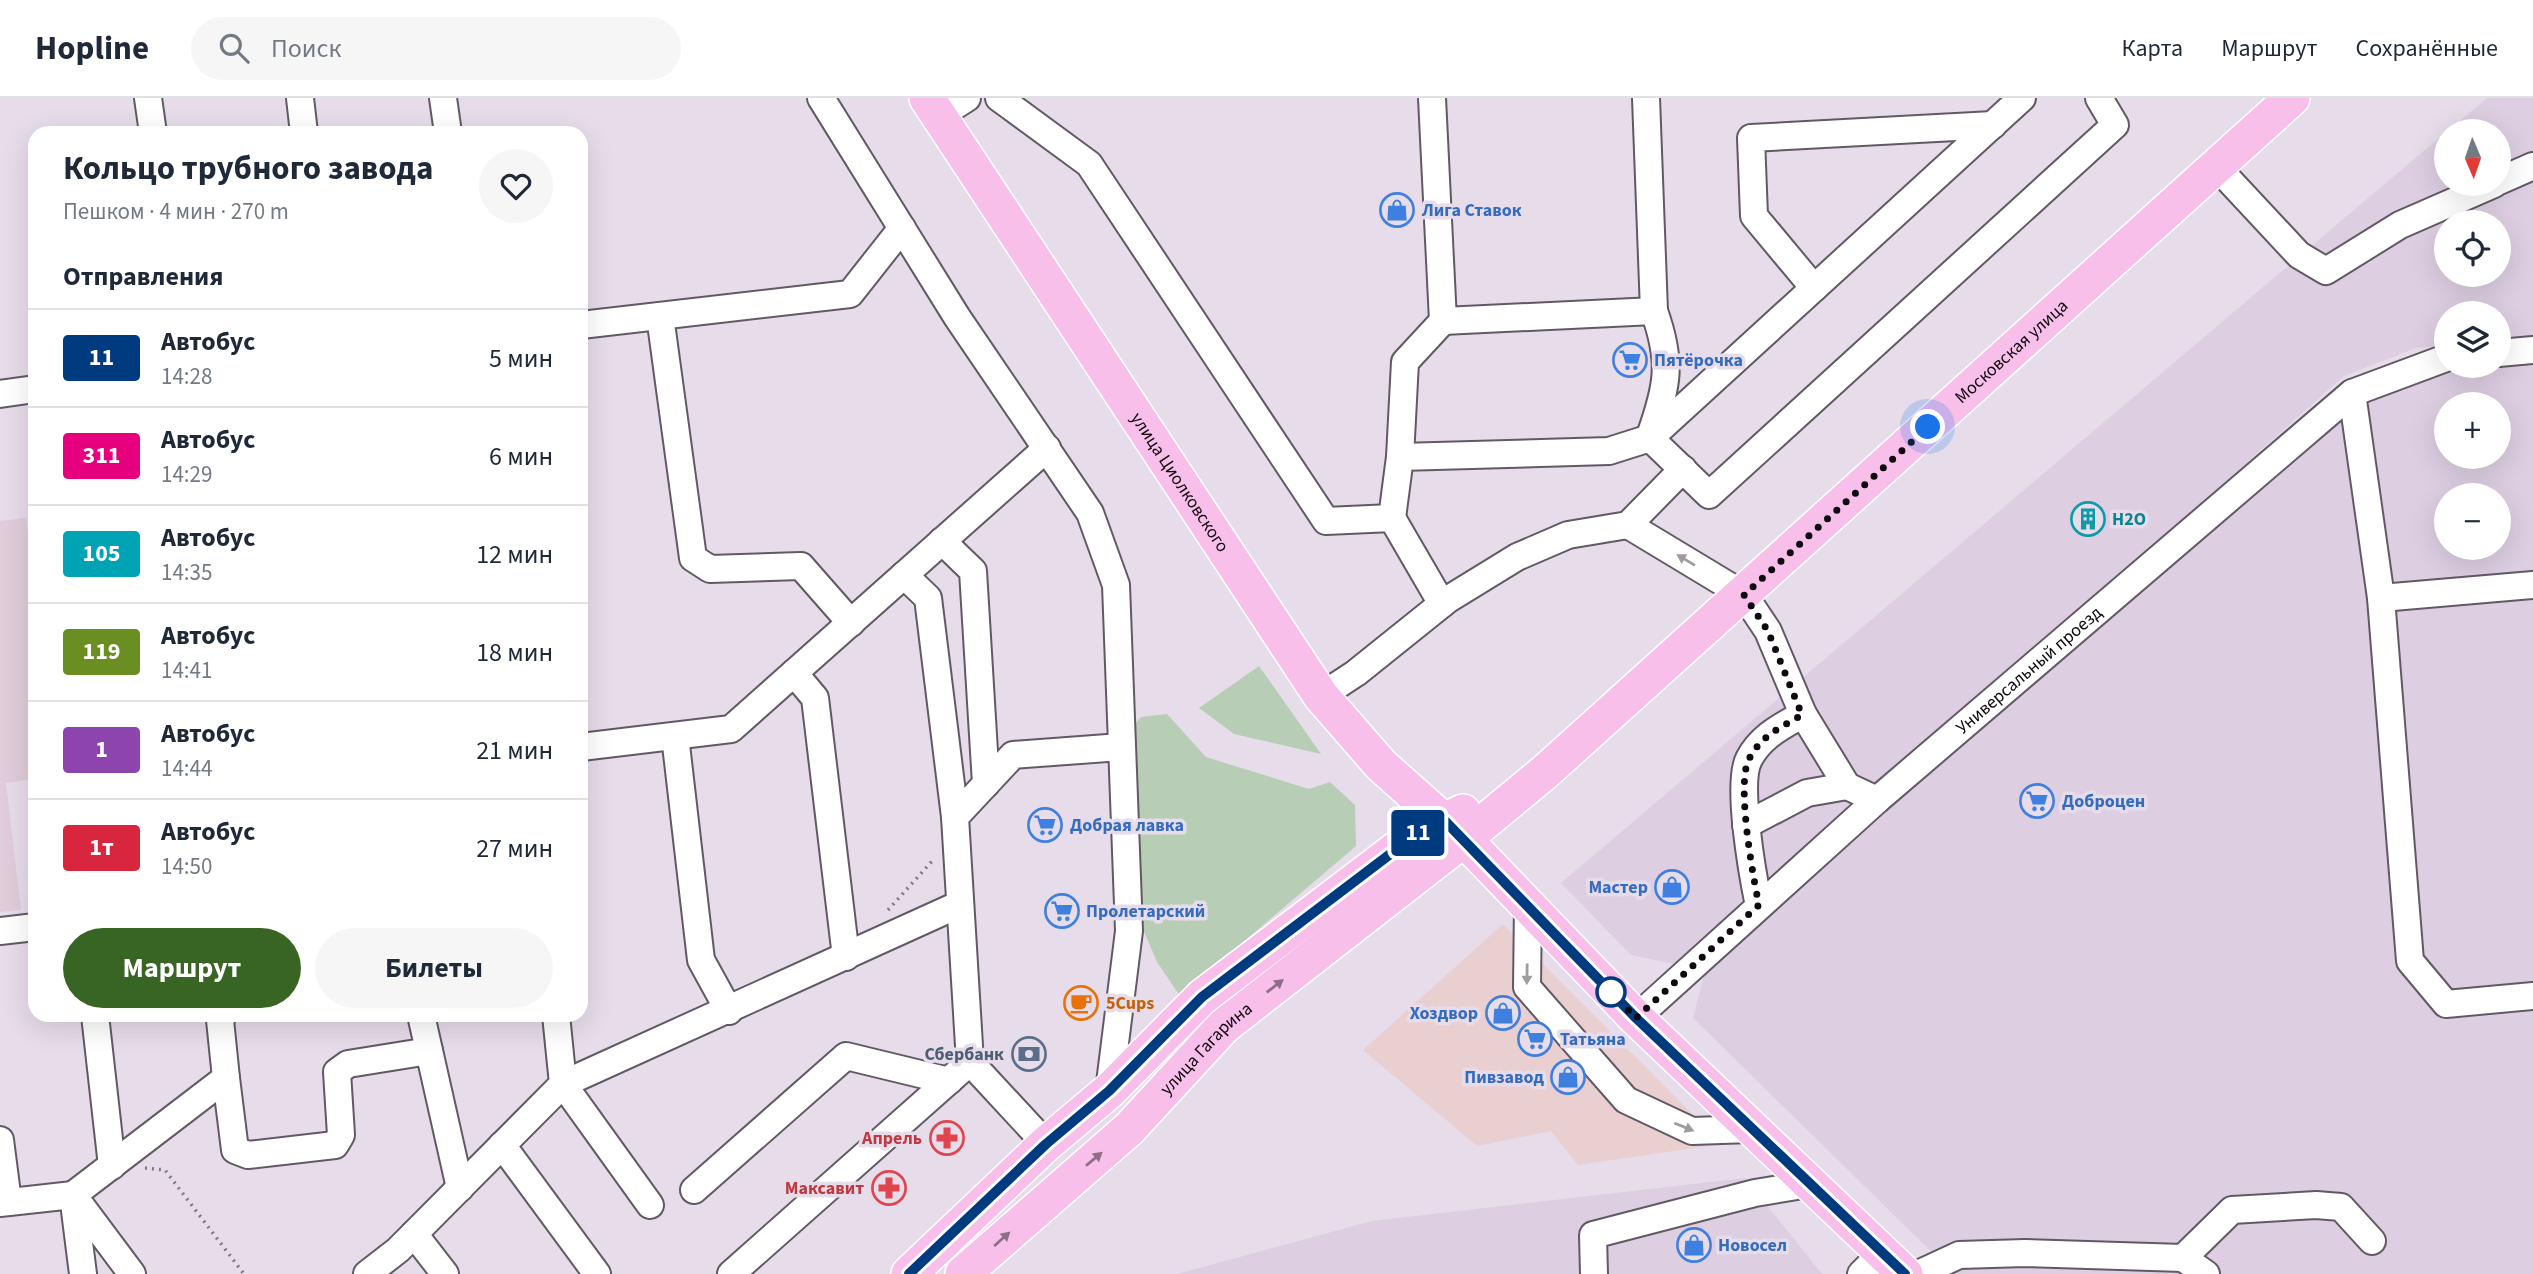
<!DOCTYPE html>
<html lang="ru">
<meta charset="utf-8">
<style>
:root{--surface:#fff;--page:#f6f6f7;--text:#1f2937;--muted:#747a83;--line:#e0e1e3;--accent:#386523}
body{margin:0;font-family:"Source Sans 3",sans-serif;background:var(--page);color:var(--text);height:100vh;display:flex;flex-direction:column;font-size:26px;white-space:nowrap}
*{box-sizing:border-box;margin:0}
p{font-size:23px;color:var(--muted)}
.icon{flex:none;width:38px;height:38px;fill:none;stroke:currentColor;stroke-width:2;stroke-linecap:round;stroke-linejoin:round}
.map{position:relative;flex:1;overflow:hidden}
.drawer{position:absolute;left:28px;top:28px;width:560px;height:896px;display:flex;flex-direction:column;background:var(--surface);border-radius:21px;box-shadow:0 7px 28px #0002}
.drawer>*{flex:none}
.badge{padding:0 14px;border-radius:5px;font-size:24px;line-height:46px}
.needle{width:46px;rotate:178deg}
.buttons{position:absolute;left:2434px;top:21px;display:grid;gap:14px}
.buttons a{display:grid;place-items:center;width:77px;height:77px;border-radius:50%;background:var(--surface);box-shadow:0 7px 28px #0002;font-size:35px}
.you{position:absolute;width:35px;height:35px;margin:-18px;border:5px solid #fff;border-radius:50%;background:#1a73e8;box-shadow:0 0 0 10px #1a73e833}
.map>.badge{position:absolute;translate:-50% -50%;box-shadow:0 0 0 4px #fff}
h2{padding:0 35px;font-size:26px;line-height:63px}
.round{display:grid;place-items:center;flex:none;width:74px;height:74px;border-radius:37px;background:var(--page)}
.summary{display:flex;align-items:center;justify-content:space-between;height:119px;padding:0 35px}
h1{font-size:33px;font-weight:700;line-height:52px}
.action{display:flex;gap:14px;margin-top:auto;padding:14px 35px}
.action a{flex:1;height:80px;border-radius:42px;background:var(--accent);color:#fff;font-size:28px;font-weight:700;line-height:80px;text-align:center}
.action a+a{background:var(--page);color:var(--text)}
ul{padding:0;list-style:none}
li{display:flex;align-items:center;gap:21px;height:98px;padding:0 35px;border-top:2px solid var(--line)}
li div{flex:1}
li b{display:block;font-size:26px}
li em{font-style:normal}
li .badge{min-width:77px;font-weight:700;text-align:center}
header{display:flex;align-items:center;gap:42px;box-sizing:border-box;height:98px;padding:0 35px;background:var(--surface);border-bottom:2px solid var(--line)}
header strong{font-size:33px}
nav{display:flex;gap:38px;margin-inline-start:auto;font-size:24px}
.search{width:490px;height:63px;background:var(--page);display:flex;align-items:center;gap:18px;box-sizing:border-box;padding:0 24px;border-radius:38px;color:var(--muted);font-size:26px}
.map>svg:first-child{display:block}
.commercial{fill:#eacfd1}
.built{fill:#ddcee2;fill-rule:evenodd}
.education{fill:#e0ccda}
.green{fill:#b7cdb6}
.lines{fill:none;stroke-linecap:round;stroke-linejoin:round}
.minor-casing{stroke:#625965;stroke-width:30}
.major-casing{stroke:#fff;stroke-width:38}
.path{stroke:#827a84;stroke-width:3.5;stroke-dasharray:2 5;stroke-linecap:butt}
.minor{stroke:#fff;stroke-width:26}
.major{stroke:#f7bfe9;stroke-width:35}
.oneway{fill:#9f9d9f}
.oneway2{fill:#8e6e87}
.line-casing{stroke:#fff;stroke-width:16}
.line{stroke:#003b80;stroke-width:10}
.walk{stroke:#0e0a0f;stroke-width:7;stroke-dasharray:0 12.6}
.stop-dot{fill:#fff;stroke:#003b80;stroke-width:3.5}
.labels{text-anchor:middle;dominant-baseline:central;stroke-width:7;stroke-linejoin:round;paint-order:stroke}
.shop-label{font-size:18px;font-weight:bold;fill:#366cbe;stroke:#e7dcea;text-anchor:start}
.street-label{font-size:18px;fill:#0e0a0f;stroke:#e7dcea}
.culture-label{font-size:18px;font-weight:bold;fill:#0d838f;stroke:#e7dcea;text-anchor:start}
.food-label{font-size:18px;font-weight:bold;fill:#c56008;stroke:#e7dcea;text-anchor:start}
.service-label{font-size:18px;font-weight:bold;fill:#4e5e75;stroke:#e7dcea;text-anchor:end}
.health-label{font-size:18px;font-weight:bold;fill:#be3a42;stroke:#e7dcea;text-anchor:end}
</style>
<header>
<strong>Hopline</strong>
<div class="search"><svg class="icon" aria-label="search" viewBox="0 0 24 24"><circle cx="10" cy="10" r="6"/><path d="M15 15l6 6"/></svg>Поиск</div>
<nav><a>Карта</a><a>Маршрут</a><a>Сохранённые</a></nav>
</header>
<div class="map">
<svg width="2533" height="1176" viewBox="0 0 2533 1176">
<rect width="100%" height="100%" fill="#e7dcea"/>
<polygon class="commercial" points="1503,826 1722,1046 1578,1067 1551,1033 1477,1048 1363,952"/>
<g class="built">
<path d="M 2487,0 L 2533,0 L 2533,239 L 2499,242 L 2499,215 L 2446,215 L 2446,247 L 2416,250 L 2344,278 L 1680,867 L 1631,857 L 1561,785 L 2446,34 L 2446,86 L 2499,86 L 2499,33 L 2448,33 ZM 2446,124 L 2499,124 L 2499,177 L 2446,177 Z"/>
<path d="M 2533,260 L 2533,1176 L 1954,1176 L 1693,920 L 1707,867 L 2320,328 L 2403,284 L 2450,268 L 2499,268 ZM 2446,306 L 2499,306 L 2499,359 L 2446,359 ZM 2446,397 L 2499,397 L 2499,450 L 2446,450 Z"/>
<polygon points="1745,1080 1822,1176 1177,1176 1372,1123"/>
</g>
<polygon class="education" points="26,420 35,493 35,681 6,685 21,812 0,814 0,423"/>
<g class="green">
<polygon points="1259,568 1321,656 1234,636 1199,610"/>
<polygon points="1167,616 1206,659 1309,691 1330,684 1355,707 1356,748 1180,898 1157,864 1142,829 1130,632 1141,619"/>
</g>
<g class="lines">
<g class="minor-casing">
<g id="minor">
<polyline points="148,0 153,35"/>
<polyline points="300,0 304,35"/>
<polyline points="443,0 448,35"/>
<polyline points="821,0 957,219 1090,415 1116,487 1129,833 1109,993"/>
<polyline points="999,0 1089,66 1326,423 1392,420 1442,506"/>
<polyline points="1432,0 1443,223 1654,213 1646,0"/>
<polyline points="939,18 967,0"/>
<polyline points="2215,67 2299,157 2326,173 2400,127 2494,86"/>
<polyline points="2499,83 2533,68"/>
<polyline points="1814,190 1754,118 1751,40 1993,27"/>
<polyline points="660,218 693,460 710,471 801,468 851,525"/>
<polyline points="581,227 850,196 902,130"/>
<polyline points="2499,255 2533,252"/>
<polyline points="2352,295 2381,500 2410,863 2446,906 2533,898"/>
<polyline points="0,296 35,291"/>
<path d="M 1651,335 C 1668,287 1672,263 1654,213"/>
<polyline points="1650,340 1709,397 2115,27 2099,0"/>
<polyline points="1400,359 1405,264 1443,223"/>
<polyline points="1392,420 1400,359 1609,353 1650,340 2022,0"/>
<polyline points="1628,427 1744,497 1768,533 1803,616"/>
<polyline points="942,443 973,473 986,686"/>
<polyline points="904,477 928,500 955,719"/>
<polyline points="2381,500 2533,487"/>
<polyline points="794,575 815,600 846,859"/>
<polyline points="1321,598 1356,575 1447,502 1517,459 1568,437 1628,427 1683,371"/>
<polyline points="675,638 701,862 729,913"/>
<polyline points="581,649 731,631 1047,350"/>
<polyline points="1746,727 1807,695 1847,688"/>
<polyline points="1528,807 1527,889 1626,1002 1692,1033 1751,1031"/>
<path d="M 1759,808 C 1753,779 1736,685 1749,661 C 1761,638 1781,629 1803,616 L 1847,688 L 1877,702"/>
<polyline points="0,833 35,829"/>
<polyline points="95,917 112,1068"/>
<polyline points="223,917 220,922 226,980"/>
<polyline points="421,917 460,1090"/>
<path id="s1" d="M 1636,920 L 1877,702 L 2352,295 L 2446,260"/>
<polyline points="0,1042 8,1104"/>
<polyline points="1046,1046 970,964 955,719 1013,657 1121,649"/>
<polyline points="502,1047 597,1176"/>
<polyline points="694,1092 846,958 949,983"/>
<polyline points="0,1105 73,1097 132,1176"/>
<polyline points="650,1107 563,986 960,806"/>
<polyline points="414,1136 445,1176"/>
<polyline points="2183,1160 2206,1176"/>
<polyline points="83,1176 73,1097 226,980 235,1052 248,1057 335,1047 341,1037 337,974 348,966 429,953"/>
<polyline points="367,1176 398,1152 563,986 556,917"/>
<polyline points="731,1176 970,964"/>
<polyline points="1594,1176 1593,1137 1755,1095 1809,1086"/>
<polyline points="1861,1176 1882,1155"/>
<polyline points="1918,1176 1959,1157 2025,1155 2183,1160 2232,1112 2316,1107 2341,1109 2372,1143"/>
</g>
</g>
<g class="major-casing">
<g id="major">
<path id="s2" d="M 927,0 L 1321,598 L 1381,667 L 1464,741 L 1636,920 L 1905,1176"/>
<polyline points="909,1176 1046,1046 1109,993 1202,899 1418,735 1463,714"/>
<path id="s3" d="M 963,1176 L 1129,1031 L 1224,928 L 1464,741 L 1545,674 L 2292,0"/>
</g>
</g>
<g class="path">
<polyline points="888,812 934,761"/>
<polyline points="145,1070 165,1072 244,1176"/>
</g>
<use href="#minor" class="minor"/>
<use href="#major" class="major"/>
</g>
<defs><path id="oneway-solid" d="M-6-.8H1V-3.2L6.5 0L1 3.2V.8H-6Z" transform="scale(1.75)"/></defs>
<g class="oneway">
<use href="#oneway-solid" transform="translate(1686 462) rotate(-149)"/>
<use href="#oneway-solid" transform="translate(1527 876) rotate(91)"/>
<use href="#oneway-solid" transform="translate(1684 1029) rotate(22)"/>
</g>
<g class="oneway2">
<use href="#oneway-solid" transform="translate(1275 888) rotate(-38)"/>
<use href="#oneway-solid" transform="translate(1094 1061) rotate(-40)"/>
<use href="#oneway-solid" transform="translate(1002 1141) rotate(-42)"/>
</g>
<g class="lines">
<g class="line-casing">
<polyline id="line" points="909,1176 1046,1046 1109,993 1202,899 1418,735 1445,723 1636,920 1905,1176"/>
</g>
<use href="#line" class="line"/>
<path class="walk" d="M 1611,894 L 1636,920 L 1759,807 C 1753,779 1736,685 1749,661 C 1761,638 1781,629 1802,617 L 1768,533 L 1744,497 L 1928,329"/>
</g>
<defs>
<g id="shop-ring" transform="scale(1.75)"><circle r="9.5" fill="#e7dcea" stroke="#3f7fe0" stroke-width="1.5"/><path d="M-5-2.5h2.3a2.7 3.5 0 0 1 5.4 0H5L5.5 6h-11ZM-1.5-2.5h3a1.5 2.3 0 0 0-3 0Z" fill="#3f7fe0"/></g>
<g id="supermarket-ring" transform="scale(1.75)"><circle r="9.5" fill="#e7dcea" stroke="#3f7fe0" stroke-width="1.5"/><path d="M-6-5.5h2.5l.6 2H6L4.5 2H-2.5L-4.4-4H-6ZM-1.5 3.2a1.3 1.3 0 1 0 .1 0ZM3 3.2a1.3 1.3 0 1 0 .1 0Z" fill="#3f7fe0"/></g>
<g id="building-ring" transform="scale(1.75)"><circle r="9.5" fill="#e7dcea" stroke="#0f9aa8" stroke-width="1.5"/><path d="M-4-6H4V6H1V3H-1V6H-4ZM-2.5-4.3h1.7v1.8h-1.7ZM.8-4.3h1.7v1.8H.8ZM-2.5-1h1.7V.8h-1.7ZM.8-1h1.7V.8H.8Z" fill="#0f9aa8"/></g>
<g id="cafe-ring" transform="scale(1.75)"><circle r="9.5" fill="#e7dcea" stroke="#e8710a" stroke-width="1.5"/><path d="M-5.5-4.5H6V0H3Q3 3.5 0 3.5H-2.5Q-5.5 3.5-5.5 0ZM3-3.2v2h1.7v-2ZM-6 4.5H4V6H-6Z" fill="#e8710a"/></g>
<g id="bank-ring" transform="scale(1.75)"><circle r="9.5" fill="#e7dcea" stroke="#5c6f8a" stroke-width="1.5"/><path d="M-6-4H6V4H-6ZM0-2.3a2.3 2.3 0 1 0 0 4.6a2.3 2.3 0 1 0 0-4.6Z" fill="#5c6f8a"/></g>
<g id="pharmacy-ring" transform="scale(1.75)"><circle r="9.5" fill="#e7dcea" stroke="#e0444e" stroke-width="1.5"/><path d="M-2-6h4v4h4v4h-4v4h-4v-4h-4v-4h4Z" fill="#e0444e"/></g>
</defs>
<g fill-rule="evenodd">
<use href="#shop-ring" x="1397" y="112"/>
<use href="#supermarket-ring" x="1630" y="262"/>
<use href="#building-ring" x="2088" y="421"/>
<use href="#supermarket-ring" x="2037" y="703"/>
<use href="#supermarket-ring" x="1045" y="727"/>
<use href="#shop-ring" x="1672" y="789"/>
<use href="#supermarket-ring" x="1062" y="813"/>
<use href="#cafe-ring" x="1081" y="905"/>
<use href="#shop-ring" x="1503" y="915"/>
<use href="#supermarket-ring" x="1535" y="941"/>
<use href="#bank-ring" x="1029" y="956"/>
<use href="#shop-ring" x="1568" y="979"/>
<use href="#pharmacy-ring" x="947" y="1040"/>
<use href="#pharmacy-ring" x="889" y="1090"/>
<use href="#shop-ring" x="1694" y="1147"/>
</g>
<circle class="stop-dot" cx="1611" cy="894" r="14"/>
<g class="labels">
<g class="shop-label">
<text x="1422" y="112">Лига Ставок</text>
<text x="1654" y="262">Пятёрочка</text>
<text x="2062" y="703">Доброцен</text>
<text x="1070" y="727">Добрая лавка</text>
<text x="1648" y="789" text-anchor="end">Мастер</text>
<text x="1086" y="813">Пролетарский</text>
<text x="1478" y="915" text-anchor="end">Хоздвор</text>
<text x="1560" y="941">Татьяна</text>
<text x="1544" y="979" text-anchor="end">Пивзавод</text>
<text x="1718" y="1147">Новосел</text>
</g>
<g class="street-label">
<text stroke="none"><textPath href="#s3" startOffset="1398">Московская улица</textPath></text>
<text stroke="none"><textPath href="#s2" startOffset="460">улица Циолковского</textPath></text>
<text stroke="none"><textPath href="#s1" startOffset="525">Универсальный проезд</textPath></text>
<text stroke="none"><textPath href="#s3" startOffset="332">улица Гагарина</textPath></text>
</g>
<g class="culture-label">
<text x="2112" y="421">Н2О</text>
</g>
<g class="food-label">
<text x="1106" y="905">5Cups</text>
</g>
<g class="service-label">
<text x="1004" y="956">Сбербанк</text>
</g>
<g class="health-label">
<text x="922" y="1040">Апрель</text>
<text x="864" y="1090">Максавит</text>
</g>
</g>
</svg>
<div class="buttons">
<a><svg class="needle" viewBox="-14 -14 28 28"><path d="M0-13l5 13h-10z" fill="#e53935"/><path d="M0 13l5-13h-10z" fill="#747a83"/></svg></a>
<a><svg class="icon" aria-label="locate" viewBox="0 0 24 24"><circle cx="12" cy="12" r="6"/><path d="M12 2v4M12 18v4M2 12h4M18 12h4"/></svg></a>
<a><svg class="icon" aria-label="layers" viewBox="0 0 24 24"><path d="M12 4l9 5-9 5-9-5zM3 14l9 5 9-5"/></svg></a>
<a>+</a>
<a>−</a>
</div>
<div class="you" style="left:1928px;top:329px"></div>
<b class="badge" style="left:1418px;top:735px;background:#003b80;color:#fff">11</b>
<section class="drawer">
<div class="summary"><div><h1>Кольцо трубного завода</h1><p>Пешком · 4 мин · 270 m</p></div><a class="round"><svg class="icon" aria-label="heart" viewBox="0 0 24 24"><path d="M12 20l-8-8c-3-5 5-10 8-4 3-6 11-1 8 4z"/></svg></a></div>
<h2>Отправления</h2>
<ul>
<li><span class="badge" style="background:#003b80;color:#fff">11</span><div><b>Автобус</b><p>14:28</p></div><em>5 мин</em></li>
<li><span class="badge" style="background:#e6007e;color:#fff">311</span><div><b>Автобус</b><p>14:29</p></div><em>6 мин</em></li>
<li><span class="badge" style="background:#00a3b4;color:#fff">105</span><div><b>Автобус</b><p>14:35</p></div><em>12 мин</em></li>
<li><span class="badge" style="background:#6b8e23;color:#fff">119</span><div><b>Автобус</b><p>14:41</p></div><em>18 мин</em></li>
<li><span class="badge" style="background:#8e44ad;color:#fff">1</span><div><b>Автобус</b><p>14:44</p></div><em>21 мин</em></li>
<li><span class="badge" style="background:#d7263d;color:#fff">1т</span><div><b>Автобус</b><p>14:50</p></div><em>27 мин</em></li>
</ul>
<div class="action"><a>Маршрут</a><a>Билеты</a></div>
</section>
</div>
